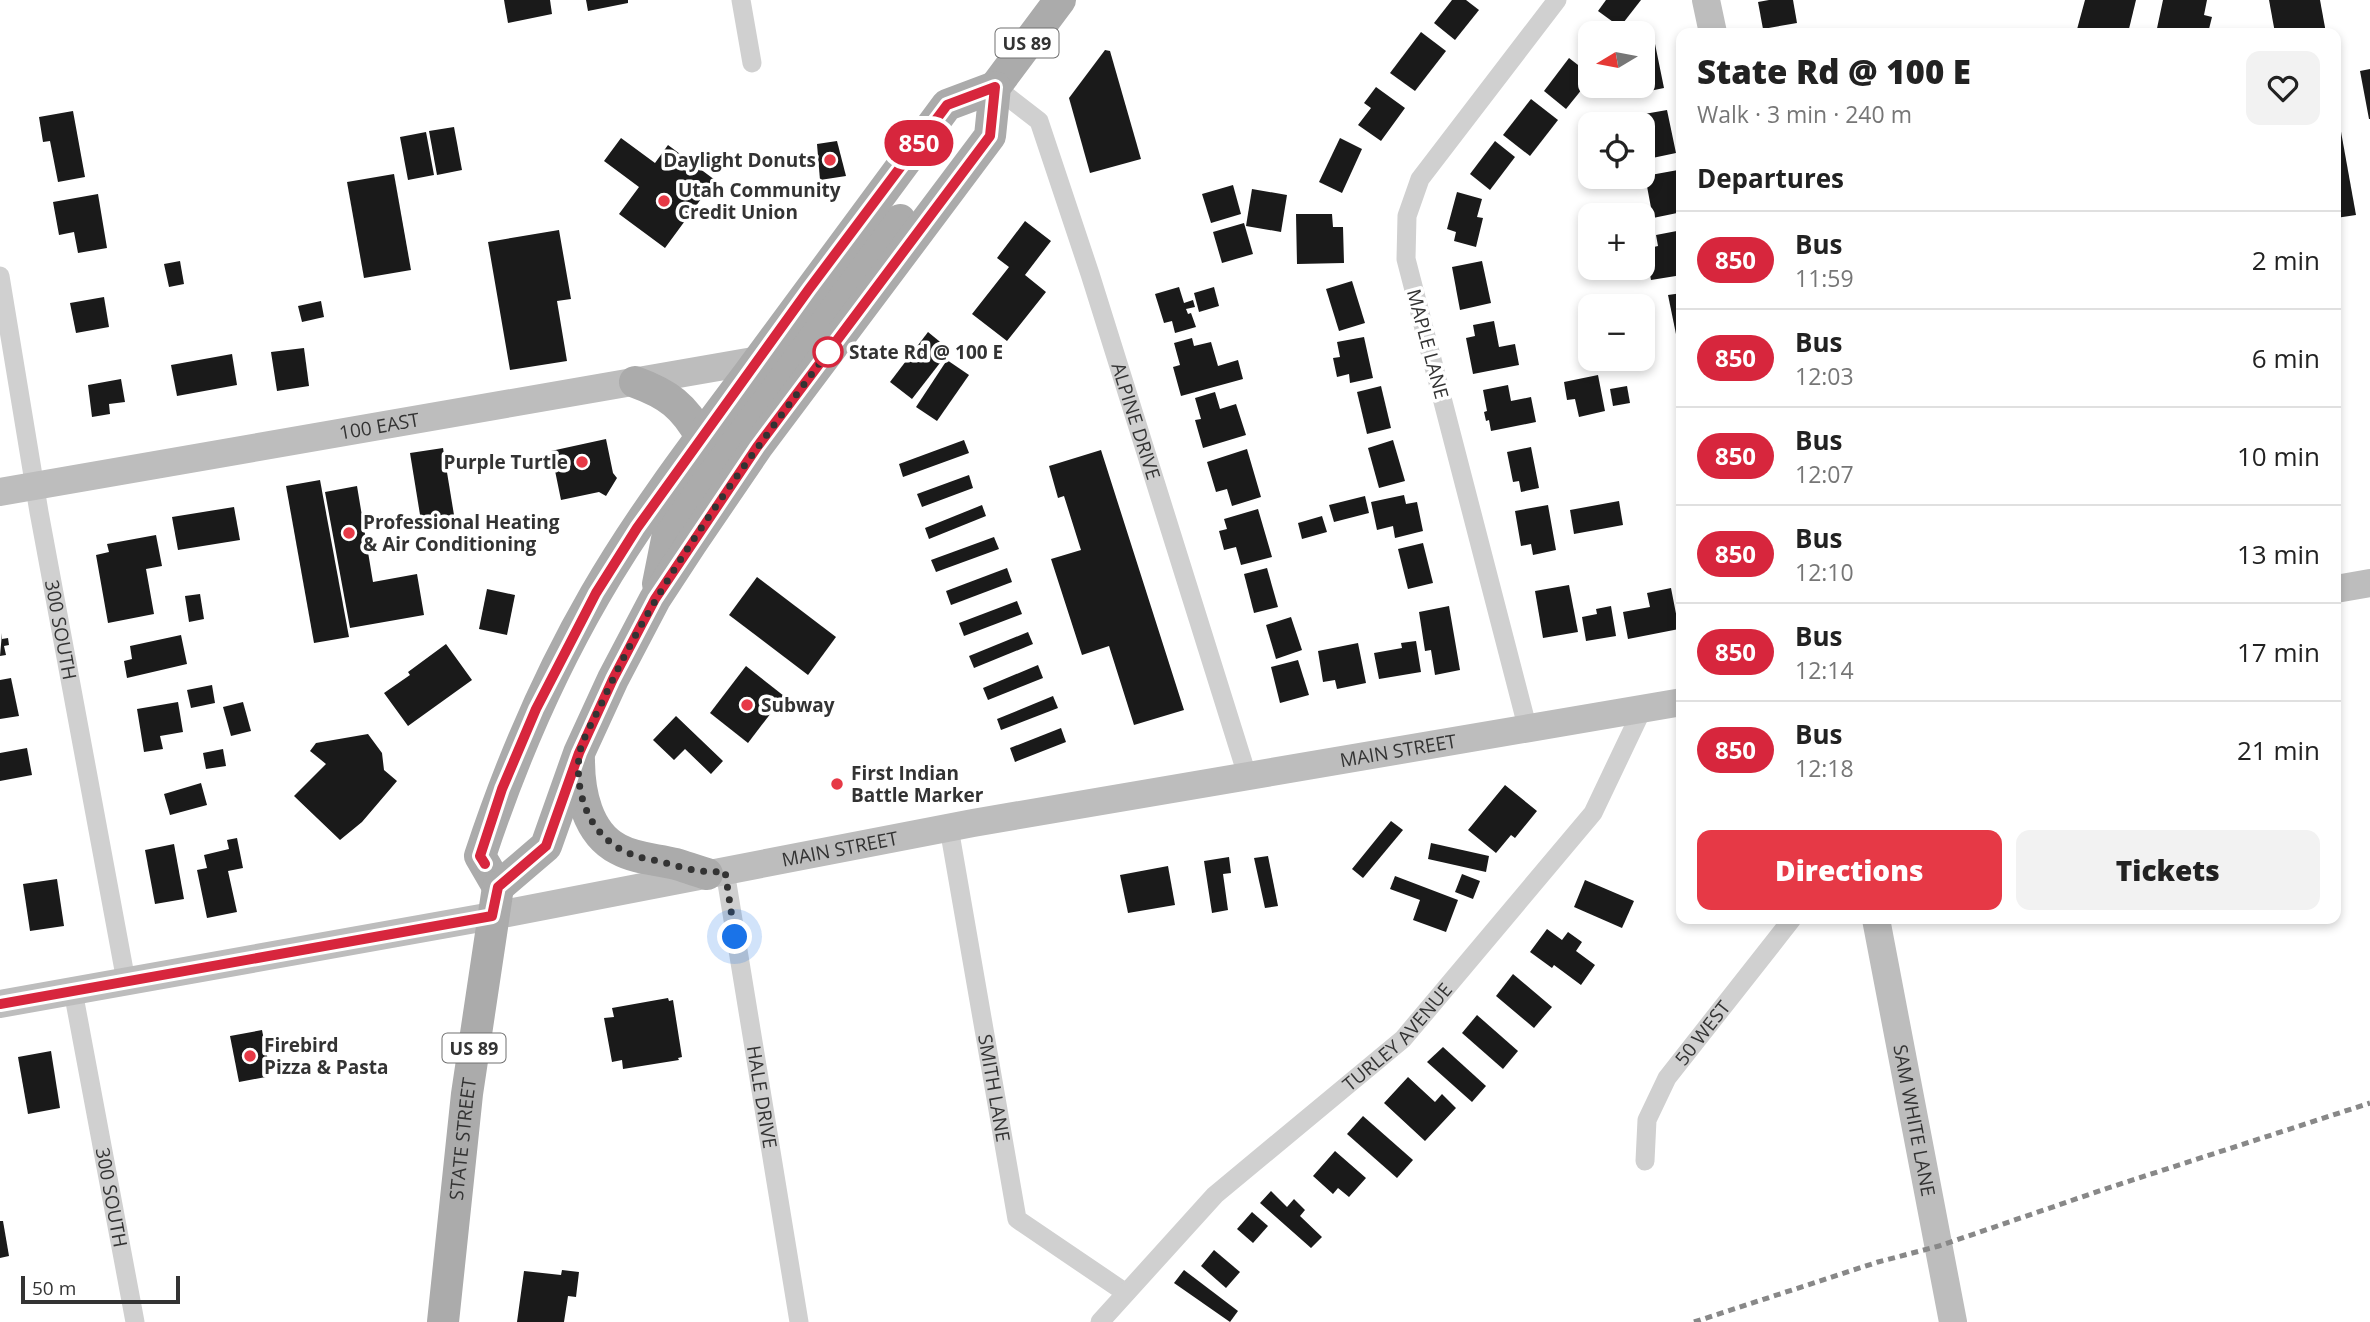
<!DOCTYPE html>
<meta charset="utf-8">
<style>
:root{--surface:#fff;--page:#f2f2f2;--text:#222;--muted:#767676;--line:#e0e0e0;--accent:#e63946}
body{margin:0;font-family:"Open Sans",sans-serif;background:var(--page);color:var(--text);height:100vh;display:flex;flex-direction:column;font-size:26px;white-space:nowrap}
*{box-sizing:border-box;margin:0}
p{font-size:23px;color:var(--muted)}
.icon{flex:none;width:38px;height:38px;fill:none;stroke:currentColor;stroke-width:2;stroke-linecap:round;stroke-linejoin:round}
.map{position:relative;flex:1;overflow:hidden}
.details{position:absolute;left:1676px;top:28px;width:665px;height:896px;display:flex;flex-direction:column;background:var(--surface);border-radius:14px;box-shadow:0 4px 10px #0003}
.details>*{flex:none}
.badge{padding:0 14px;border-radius:23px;font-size:24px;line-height:46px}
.needle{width:46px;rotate:260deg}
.buttons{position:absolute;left:1578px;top:21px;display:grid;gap:14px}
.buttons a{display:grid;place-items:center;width:77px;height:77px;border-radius:14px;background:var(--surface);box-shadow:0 4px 10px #0003;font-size:35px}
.scale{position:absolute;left:21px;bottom:18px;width:159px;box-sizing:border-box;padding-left:7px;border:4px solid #333;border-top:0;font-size:19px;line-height:24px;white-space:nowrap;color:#333;-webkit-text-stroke:5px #fff;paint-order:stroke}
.you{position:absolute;width:35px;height:35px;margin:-18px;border:5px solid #fff;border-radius:50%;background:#1a73e8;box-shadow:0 0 0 10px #1a73e833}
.map>.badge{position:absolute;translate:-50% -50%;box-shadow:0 0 0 4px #fff}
h2{padding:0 21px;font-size:26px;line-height:63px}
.round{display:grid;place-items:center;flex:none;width:74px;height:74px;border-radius:14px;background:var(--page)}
.head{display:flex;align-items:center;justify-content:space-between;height:119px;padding:0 21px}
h1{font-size:33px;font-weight:800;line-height:52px}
.primary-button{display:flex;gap:14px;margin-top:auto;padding:14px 21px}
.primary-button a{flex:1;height:80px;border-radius:14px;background:var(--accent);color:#fff;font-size:28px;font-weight:800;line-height:80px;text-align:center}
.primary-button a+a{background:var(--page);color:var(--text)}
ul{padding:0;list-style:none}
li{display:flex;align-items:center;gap:21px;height:98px;padding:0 21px;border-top:2px solid var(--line)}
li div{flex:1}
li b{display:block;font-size:26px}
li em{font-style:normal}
li .badge{min-width:77px;font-weight:700;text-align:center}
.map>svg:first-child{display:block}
.building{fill:#1a1a1a}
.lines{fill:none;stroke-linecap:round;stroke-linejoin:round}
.street{stroke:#d0d0d0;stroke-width:19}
.secondary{stroke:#bdbdbd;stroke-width:28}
.primary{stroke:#ababab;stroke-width:32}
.rail{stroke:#888;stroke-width:5;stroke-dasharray:7 5;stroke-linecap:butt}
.line-casing{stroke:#fff;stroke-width:16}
.line{stroke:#d7263d;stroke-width:10}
.walk{stroke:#333;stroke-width:7;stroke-dasharray:0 12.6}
.poi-dot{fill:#e63946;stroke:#fff;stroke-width:2.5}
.stop-dot{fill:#fff;stroke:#d7263d;stroke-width:3.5}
.labels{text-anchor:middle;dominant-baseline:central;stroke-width:7;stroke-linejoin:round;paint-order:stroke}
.shield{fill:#fff;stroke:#707070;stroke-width:2}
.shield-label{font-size:18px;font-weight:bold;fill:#333}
.poi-label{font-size:19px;font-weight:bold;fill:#333;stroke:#fff;text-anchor:start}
.street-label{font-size:19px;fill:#333;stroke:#fff}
.stop-label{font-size:19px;font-weight:bold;fill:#333;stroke:#fff;text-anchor:start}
</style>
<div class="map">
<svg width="2370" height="1322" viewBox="0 0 2370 1322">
<rect width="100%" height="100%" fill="#fff"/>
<g class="building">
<polygon points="504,0 550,0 552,14 508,23"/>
<polygon points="586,0 628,0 628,3 588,11"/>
<polygon points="1452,0 1466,0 1479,10 1455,40 1434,23"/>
<polygon points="1606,0 1641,0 1620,27 1598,11"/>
<polygon points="1769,0 1793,0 1797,23 1763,29 1758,2"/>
<polygon points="2085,0 2136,0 2128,33 2076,33"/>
<polygon points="2163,0 2207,0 2204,15 2212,17 2208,33 2156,33"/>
<polygon points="2269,0 2320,0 2326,33 2275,33"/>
<polygon points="1421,32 1446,51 1415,91 1390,73"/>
<polygon points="1654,39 1664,88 1630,95 1628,86 1643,86 1643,41"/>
<polygon points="1105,50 1110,51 1141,159 1090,173 1069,98"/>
<polygon points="1569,58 1591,75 1591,78 1566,109 1544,91"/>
<polygon points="2370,69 2370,119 2369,119 2360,71"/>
<polygon points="1376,87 1405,108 1381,141 1358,125 1371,108 1364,103"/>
<polygon points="1531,99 1558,120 1530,156 1503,135"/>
<polygon points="2336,104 2356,215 2336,218"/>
<polygon points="1667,110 1676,153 1643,160 1643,124 1635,124 1633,116"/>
<polygon points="73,111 85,177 58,182 50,141 43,142 39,117"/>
<polygon points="454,127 462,170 437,175 429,131"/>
<polygon points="426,132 434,175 408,180 400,137"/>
<polygon points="621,138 655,163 668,145 715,180 665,248 619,214 639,187 604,161"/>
<polygon points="1340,138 1362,149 1342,193 1319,182"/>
<polygon points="837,141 846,176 820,180 817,144"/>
<polygon points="1495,141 1515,157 1490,190 1470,174"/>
<polygon points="1678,170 1682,189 1682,212 1653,218 1645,176"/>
<polygon points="394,174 411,270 364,278 347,182"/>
<polygon points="1233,185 1241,214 1211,223 1202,194"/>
<polygon points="1252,189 1287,195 1281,232 1246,226"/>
<polygon points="1457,192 1482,199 1477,217 1483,218 1476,247 1454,241 1456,232 1447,229"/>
<polygon points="98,194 107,248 78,253 74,232 59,235 53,202"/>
<polygon points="1296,214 1332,214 1333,227 1343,227 1344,263 1297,264"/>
<polygon points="1025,221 1051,241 1025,275 1046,292 1007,341 972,314 1009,267 997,258"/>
<polygon points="1244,223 1253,254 1222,263 1213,232"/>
<polygon points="559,230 571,299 557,301 567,361 510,370 488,242"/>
<polygon points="1682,230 1682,275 1651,280 1645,249 1658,246 1656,235"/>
<polygon points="180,261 184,284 169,287 164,264"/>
<polygon points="1482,261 1491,303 1460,310 1452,267"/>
<polygon points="1352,281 1365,323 1339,331 1326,289"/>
<polygon points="1179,287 1184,303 1193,300 1195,307 1186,309 1188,314 1191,313 1196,327 1175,333 1172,321 1164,323 1155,294"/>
<polygon points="1214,287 1219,306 1199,312 1194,293"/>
<polygon points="1682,293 1682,338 1677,339 1668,295"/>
<polygon points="104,297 109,327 76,333 70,303"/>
<polygon points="321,301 324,317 302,322 298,306"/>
<polygon points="1494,321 1499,347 1515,344 1519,365 1473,374 1466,338 1475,336 1473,325"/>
<polygon points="928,332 950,350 912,399 890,382"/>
<polygon points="1364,337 1373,378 1350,383 1349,374 1337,377 1333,358 1340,357 1337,342"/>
<polygon points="1192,338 1194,346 1211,342 1218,366 1238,360 1243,379 1181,396 1173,367 1180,365 1174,343"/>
<polygon points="304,348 309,386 277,391 271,352"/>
<polygon points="232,354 237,385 177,396 171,365"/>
<polygon points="947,360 969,375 937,421 916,407"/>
<polygon points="1598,375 1605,411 1579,417 1575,399 1567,400 1564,382"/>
<polygon points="121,379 125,402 109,404 110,414 92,417 88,385"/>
<polygon points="1508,385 1511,401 1531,397 1536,422 1491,431 1489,420 1486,421 1484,412 1487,411 1483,390"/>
<polygon points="1381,386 1391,428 1367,434 1357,392"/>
<polygon points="1627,386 1630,403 1613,406 1610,389"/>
<polygon points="1215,392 1220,409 1236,404 1246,435 1203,448 1195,420 1201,419 1195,398"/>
<polygon points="606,439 613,473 617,478 606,496 599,492 561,500 551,451"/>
<polygon points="964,440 969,453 903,477 899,464"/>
<polygon points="1393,440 1405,481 1379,488 1368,448"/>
<polygon points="1531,447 1539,488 1521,492 1519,481 1513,482 1507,452"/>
<polygon points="443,448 455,521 422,527 410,453"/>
<polygon points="1247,449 1261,497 1232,506 1227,489 1216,492 1207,462"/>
<polygon points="1101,450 1184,710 1134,725 1109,646 1082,655 1051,559 1081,550 1064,496 1058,498 1049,466"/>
<polygon points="969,475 973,488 922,507 917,494"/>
<polygon points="320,480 349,637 314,643 286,486"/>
<polygon points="357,486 373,582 417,574 424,615 350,628 325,492"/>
<polygon points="1404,495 1406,504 1417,502 1423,531 1395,538 1393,526 1377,530 1371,502"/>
<polygon points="1365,496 1369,513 1334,522 1329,505"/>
<polygon points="1619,501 1623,525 1574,534 1570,510"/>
<polygon points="982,505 986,516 929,539 925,528"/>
<polygon points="1548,505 1556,550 1533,555 1531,544 1521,546 1515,511"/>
<polygon points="234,507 240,540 178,550 172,517"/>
<polygon points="1258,509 1272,557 1241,565 1236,547 1224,550 1219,531 1227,529 1224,519"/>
<polygon points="1322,516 1327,532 1302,539 1298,523"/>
<polygon points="156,535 162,566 146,569 154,614 108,623 96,555 109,552 107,544"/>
<polygon points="994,537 999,549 936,572 931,560"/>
<polygon points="1423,543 1433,583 1408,589 1398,549"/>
<polygon points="1007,568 1012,582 951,605 946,591"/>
<polygon points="1267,568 1278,607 1254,613 1244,574"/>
<polygon points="757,577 836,637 808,675 729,615"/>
<polygon points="1569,585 1578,632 1543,638 1535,591"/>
<polygon points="1671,588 1679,629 1628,639 1623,612 1650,607 1647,593"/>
<polygon points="487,589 515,595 507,635 479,629"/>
<polygon points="200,594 204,619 189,622 185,596"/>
<polygon points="1017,601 1022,614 964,636 959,623"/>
<polygon points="1449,606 1460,670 1435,675 1431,650 1425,651 1419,612"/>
<polygon points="1611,606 1616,636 1586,641 1582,617 1597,614 1596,609"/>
<polygon points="1291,617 1302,650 1276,659 1266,625"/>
<polygon points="1028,632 1033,644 974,668 969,656"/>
<polygon points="2,633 2,639 8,638 9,645 4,646 6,655 0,656"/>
<polygon points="181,635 187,664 127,678 124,661 132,659 130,646"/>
<polygon points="1416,641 1421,672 1379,679 1374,653 1402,648 1401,643"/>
<polygon points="1358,643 1366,683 1337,689 1335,680 1323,682 1318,651"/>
<polygon points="446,644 472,680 408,726 384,693 410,675 408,672"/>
<polygon points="1298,660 1309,695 1280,703 1271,667"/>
<polygon points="1038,665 1043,678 988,700 983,688"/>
<polygon points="746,666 784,696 748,743 710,713"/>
<polygon points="11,678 19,716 0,719 0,680"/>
<polygon points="212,685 215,703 191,708 187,690"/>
<polygon points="1053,696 1058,708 1001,730 997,719"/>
<polygon points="178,702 183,732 160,736 163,749 144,752 137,709"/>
<polygon points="243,702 251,731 231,736 223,707"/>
<polygon points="676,716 723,761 711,774 685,749 674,760 653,740"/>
<polygon points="1061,728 1066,742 1015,762 1010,748"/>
<polygon points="368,734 382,753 384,770 397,781 362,822 340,840 294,796 326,764 310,751 316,743"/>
<polygon points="27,748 32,775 0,781 0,753"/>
<polygon points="223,749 226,766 206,769 203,753"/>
<polygon points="201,783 207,805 170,815 164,794"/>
<polygon points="1505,785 1537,811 1515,838 1511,835 1496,853 1468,830"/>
<polygon points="1391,821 1403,830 1363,878 1352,869"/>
<polygon points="237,838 243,868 228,871 237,912 207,918 197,870 207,868 204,855 229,849 227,840"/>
<polygon points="1431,843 1489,856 1486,872 1428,859"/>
<polygon points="174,844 184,899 155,904 145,850"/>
<polygon points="1268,856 1278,906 1265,908 1254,858"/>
<polygon points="1229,857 1231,873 1223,874 1228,910 1212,913 1204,861"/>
<polygon points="1168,866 1175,905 1128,913 1120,875"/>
<polygon points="1462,874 1480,881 1473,899 1455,892"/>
<polygon points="1395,876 1458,900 1446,932 1413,920 1420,900 1390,889"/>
<polygon points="57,879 64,926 30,931 23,884"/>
<polygon points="1585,880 1634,901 1622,928 1574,907"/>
<polygon points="1547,929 1562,940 1568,932 1582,942 1576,951 1595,965 1581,985 1554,965 1552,968 1530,952"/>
<polygon points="1513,974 1552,1007 1534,1028 1496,996"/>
<polygon points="668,998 669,1001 673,1000 682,1057 678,1058 679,1060 623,1069 622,1060 612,1062 604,1018 614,1017 612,1008"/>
<polygon points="1477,1015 1518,1051 1503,1069 1462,1033"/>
<polygon points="262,1030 271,1076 239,1082 230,1036"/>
<polygon points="1443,1047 1486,1086 1472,1102 1427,1062"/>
<polygon points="51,1051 60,1108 28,1114 18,1057"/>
<polygon points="1408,1077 1435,1102 1442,1094 1456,1108 1425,1141 1384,1103"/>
<polygon points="1363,1116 1413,1160 1397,1178 1347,1134"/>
<polygon points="1335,1151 1366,1178 1349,1197 1338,1188 1333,1194 1313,1176"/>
<polygon points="1271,1191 1287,1207 1294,1199 1305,1210 1300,1216 1322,1237 1311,1248 1260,1203"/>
<polygon points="1252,1212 1268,1226 1253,1243 1237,1229"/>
<polygon points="0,1221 3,1221 9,1256 0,1258"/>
<polygon points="1214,1250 1240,1272 1226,1288 1201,1266"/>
<polygon points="562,1270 579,1272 576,1297 568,1296 564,1322 517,1322 524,1271 561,1275"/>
<polygon points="1184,1270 1238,1311 1230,1322 1174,1283"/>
</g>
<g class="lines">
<g class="street">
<polyline points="741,0 752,63"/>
<path id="s1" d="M 995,87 L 1039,121 L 1090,274 L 1247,775"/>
<path id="s2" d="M 0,276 L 39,512 L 126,981"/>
<polyline points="1527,726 1406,259 1407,216 1420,179 1557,0"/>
<path id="s3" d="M 949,828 L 1017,1219 L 1126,1293"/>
<path id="s4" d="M 725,871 L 799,1322"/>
<path id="s5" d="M 73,991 L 135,1322"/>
<path id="s6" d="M 1645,1161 L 1647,1120 L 1667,1078 L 1792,919"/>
<path id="s7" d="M 1100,1322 L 1215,1195 L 1403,1039 L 1593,813 L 1643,708"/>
</g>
<g class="secondary">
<polyline points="1706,0 1713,33"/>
<path id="s8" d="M 0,492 L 759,360"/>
<polyline points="2336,589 2370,583"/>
<path id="s9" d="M 1876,919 L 1953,1322"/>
<path id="s10" d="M 0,1004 L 492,916 L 973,823 L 1682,702"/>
</g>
<g class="primary">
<path d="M 635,382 C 668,394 684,406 701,437"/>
<polyline points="658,584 669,529 734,437 900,220"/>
<path d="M 579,760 C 579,792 587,833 618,849 C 636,859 656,859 676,864 C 686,867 696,871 707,874"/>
<polyline points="498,887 546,846 579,753 613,679 655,599 691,544 757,447 990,136 995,87 1060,0"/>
<path d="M 498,887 L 480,856 C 510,765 547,678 595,595 C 640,517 695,445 749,373 C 815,284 881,194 947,105 L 995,87"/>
<path id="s11" d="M 443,1322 L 467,1094 L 498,887"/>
</g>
<polyline class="rail" points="1694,1322 1878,1262 1939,1246 2108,1188 2370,1103"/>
</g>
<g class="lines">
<g class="line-casing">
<polyline id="line" points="0,1004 492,916 498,887 546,846 579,753 613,679 655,599 757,447 990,136 995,87 947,105 809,289 637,528 596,593 536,709 502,789 480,856 485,864"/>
</g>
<use href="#line" class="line"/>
<path class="walk" d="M 735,937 L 725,871 C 699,875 674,864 648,859 C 598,850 574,805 579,756 C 581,740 597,714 604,698 C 662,572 746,463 828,352"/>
</g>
<g class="poi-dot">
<circle cx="830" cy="160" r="7"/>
<circle cx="664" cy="201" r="7"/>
<circle cx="582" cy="462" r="7"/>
<circle cx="349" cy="533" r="7"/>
<circle cx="747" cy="705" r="7"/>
<circle cx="837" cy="784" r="7"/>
<circle cx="250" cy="1056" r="7"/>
</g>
<circle class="stop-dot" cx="828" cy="352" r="14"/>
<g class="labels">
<g class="shield">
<rect x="995.5" y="28.5" width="63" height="29" rx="5"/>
<rect x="442.5" y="1033.5" width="63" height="29" rx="5"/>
</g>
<g class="shield-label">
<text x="1027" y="43">US 89</text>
<text x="474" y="1048">US 89</text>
</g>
<g class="poi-label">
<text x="816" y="160" text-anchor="end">Daylight Donuts</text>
<text x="678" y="190">Utah Community<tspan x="678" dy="22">Credit Union</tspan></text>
<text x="568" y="462" text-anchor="end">Purple Turtle</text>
<text x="363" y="522">Professional Heating<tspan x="363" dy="22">&amp; Air Conditioning</tspan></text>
<text x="761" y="705">Subway</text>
<text x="851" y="773">First Indian<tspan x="851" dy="22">Battle Marker</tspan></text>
<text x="264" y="1045">Firebird<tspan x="264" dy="22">Pizza &amp; Pasta</tspan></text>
</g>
<g class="street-label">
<text transform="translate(1428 344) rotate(75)">MAPLE LANE</text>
<text stroke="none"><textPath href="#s1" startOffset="371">ALPINE DRIVE</textPath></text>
<text stroke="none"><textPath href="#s8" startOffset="385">100 EAST</textPath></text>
<text stroke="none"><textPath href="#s2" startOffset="359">300 SOUTH</textPath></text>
<text stroke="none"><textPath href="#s10" startOffset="1421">MAIN STREET</textPath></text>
<text stroke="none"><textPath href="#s10" startOffset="854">MAIN STREET</textPath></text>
<text stroke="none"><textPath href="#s6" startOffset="145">50 WEST</textPath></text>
<text stroke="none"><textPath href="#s7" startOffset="413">TURLEY AVENUE</textPath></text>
<text stroke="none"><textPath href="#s3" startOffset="264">SMITH LANE</textPath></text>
<text stroke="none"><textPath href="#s4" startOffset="229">HALE DRIVE</textPath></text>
<text stroke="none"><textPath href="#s9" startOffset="205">SAM WHITE LANE</textPath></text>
<text stroke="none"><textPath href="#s11" startOffset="184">STATE STREET</textPath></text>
<text stroke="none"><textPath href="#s5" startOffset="210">300 SOUTH</textPath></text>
</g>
<g class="stop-label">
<text x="849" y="352">State Rd @ 100 E</text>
</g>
</g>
</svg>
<div class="buttons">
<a><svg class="needle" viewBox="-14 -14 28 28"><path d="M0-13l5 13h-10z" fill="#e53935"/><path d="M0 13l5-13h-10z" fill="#767676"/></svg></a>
<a><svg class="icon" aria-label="locate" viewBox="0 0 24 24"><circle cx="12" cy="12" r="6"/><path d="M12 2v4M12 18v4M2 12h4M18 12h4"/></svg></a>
<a>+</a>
<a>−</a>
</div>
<div class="scale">50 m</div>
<div class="you" style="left:735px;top:937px"></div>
<b class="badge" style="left:919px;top:143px;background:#d7263d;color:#fff">850</b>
<section class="details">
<div class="head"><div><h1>State Rd @ 100 E</h1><p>Walk · 3 min · 240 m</p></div><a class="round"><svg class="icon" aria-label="heart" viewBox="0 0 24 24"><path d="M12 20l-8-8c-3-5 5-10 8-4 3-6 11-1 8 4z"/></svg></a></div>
<h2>Departures</h2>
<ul>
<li><span class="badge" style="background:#d7263d;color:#fff">850</span><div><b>Bus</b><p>11:59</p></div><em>2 min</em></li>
<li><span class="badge" style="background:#d7263d;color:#fff">850</span><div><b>Bus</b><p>12:03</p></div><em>6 min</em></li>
<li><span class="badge" style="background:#d7263d;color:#fff">850</span><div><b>Bus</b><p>12:07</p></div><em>10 min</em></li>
<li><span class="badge" style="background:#d7263d;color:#fff">850</span><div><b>Bus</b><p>12:10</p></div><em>13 min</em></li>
<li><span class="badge" style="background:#d7263d;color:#fff">850</span><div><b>Bus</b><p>12:14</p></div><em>17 min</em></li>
<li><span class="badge" style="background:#d7263d;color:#fff">850</span><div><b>Bus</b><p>12:18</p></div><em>21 min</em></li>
</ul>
<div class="primary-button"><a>Directions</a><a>Tickets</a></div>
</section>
</div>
